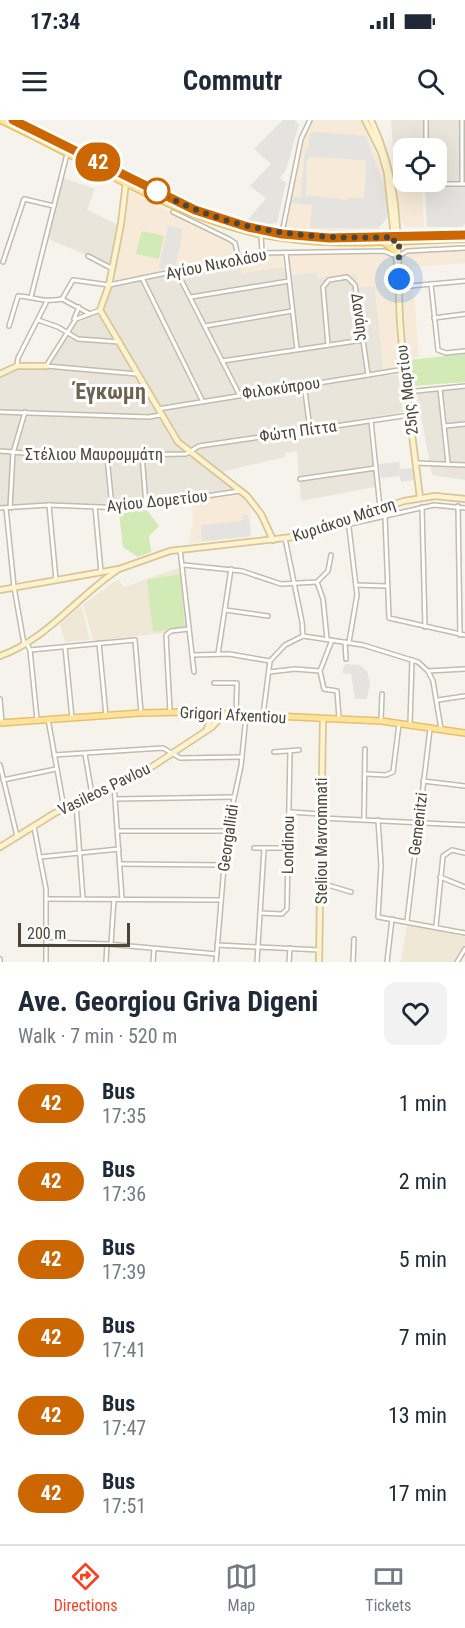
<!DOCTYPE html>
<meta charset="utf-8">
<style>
:root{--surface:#fff;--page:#f2f2f3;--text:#1f2937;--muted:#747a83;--line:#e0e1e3;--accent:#fc3f1d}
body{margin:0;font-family:"Roboto Condensed",sans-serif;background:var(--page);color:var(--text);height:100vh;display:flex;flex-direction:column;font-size:22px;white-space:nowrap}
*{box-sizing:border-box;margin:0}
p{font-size:20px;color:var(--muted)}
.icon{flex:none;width:33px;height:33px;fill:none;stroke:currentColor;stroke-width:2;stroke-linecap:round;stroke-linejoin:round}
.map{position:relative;height:842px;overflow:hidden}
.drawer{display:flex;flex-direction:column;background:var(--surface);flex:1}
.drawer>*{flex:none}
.badge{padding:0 12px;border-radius:20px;font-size:21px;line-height:39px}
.controls{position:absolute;left:393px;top:18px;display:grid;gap:12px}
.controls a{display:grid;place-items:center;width:54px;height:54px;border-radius:12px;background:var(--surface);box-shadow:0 6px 24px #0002;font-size:30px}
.scale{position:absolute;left:18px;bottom:15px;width:112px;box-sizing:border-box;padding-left:6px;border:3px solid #4b4439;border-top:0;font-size:16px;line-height:21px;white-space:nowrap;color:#4b4439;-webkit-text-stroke:4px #fff;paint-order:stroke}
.you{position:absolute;width:30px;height:30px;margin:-15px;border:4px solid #fff;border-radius:50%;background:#1a73e8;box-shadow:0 0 0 9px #1a73e833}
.map>.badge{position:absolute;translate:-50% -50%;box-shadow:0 0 0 3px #fff}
.round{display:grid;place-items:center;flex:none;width:63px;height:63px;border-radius:12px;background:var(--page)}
.headline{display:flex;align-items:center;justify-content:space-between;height:102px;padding:0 18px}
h1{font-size:28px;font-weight:700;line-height:45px}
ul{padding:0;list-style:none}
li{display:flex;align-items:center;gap:18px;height:78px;padding:0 18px}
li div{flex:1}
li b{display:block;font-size:22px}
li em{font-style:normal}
li .badge{min-width:66px;font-weight:700;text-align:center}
.status{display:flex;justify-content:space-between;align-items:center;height:42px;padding:0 30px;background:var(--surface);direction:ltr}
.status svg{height:16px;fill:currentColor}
header{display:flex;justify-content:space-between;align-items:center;height:78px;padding:0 18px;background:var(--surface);font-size:27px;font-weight:700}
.menu{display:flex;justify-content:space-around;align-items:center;height:84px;border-top:2px solid var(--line);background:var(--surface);font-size:16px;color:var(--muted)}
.menu a{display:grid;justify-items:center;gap:3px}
.menu .current{color:var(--accent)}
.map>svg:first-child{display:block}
.residential{fill:#eae5da}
.commercial{fill:#f7ead8}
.education{fill:#efe8d6}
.green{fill:#d2eab5}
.parking{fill:#e5e3e0;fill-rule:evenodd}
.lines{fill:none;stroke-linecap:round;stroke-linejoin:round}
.street-casing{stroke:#c2bbae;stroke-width:6}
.secondary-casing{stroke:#d6c79b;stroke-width:8}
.primary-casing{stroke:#e6c16a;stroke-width:8}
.street{stroke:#fff;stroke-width:3}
.secondary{stroke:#fff3cd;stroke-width:4.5}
.primary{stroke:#ffe39c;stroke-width:5}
.line-casing{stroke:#fff;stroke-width:14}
.line{stroke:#c60;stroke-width:9}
.walk{stroke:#4b4439;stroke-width:6;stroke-dasharray:0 10.8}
.stop-dot{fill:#fff;stroke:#c60;stroke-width:3}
.labels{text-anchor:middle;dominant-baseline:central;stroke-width:6;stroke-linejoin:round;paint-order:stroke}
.street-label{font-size:16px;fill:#4b4439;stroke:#fff}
.district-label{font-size:22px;font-weight:bold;fill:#6e6250;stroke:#fff}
</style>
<div class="status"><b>17:34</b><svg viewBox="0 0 49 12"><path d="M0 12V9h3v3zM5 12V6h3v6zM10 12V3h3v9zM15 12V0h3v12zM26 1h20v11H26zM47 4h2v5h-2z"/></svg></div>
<header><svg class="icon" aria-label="menu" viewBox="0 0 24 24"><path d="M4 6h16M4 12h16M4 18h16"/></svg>Commutr<svg class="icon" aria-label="search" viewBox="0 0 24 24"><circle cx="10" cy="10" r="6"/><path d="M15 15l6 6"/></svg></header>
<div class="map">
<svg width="465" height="842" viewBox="0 0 465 842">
<rect width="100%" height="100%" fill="#f6f3ec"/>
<g class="residential">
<polygon points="391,0 465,0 465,69 425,69 424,62 436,62 436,28 393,29"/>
<polygon points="63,58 95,69 87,90 119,105 111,145 48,119"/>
<polygon points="240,139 242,153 283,147 290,155 317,152 318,158 356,154 375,166 384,256 398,254 403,292 368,298 375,367 301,381 297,331 285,333 285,337 217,353 239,370 120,386 48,384 0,387 0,257 18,248 51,244 76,200 102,190 110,166"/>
<polygon points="465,267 465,360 432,355 417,274"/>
</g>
<g class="commercial">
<polygon points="313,0 361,0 377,35 389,78 387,99 378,109 333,111 285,107 300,27 309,5"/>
<polygon points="422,65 424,107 406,107 400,99 397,66"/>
<polygon points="129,71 233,124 235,135 111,162"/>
<polygon points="465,130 465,143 412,147 419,237 405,238 405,248 384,250 375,166 357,168 356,154 318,158 316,152 290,155 288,137 291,135"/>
<polygon points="278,135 282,138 283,147 242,153 240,139"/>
<polygon points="239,374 250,383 251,417 189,423 193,399 191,380"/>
</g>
<g class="education">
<polygon points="181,447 186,508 170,509 164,513 93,521 83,484 118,459 124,467"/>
<polygon points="81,485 90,520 65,522 60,504"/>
<polygon points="407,804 465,817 465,824 455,842 401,842"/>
</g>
<g class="green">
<polygon points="142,111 164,116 159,139 136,134"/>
<polygon points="465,234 465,262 412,266 408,240"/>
<polygon points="147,390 159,406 149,416 151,432 138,437 123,427 119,393"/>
<polygon points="180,454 185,507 153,512 147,460"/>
</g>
<g class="parking">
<polygon points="283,0 294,0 299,4 286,50 280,58 286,63 277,103 257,105 247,101 266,78 250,66 271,44 254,29"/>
<path d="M 317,12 L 366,16 L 388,78 L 387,98 L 378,108 L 310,108 L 312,85 L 291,83 L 293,77 L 301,77 L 305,30 L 308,29 L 310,14 ZM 311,37 L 363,40 L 366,42 L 364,78 L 348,78 L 347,80 L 306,75 L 307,39 Z"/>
<polygon points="425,69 465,69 465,104 462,107 427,107"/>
<polygon points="168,106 182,109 180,128 175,145 161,149 159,147"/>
<polygon points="399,342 400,349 414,348 415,360 401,362 400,356 381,358 379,344"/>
<polygon points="243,395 248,395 251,416 202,421 201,405 243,401"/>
<polygon points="345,544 359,545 367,551 370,563 367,579 355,579 351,554 342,553"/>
</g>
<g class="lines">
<g class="street-casing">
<g id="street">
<polyline points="426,28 426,0"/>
<polyline points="432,62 437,64 465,64"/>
<polyline points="462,64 462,0"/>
<polyline points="173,92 229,119 235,123 238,137"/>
<polyline points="283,108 301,19 310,0"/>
<polyline points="261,114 262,133"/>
<polyline points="286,133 297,229"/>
<polyline points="88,136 111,148"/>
<polyline points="399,136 407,131 465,128"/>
<polyline points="3,142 24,79 54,86"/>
<polyline points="176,150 239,274"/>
<polyline points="142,158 202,280"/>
<polyline points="431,164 438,230 446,233 465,231"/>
<polyline points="399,167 465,161"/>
<polyline points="31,177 67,34"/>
<polyline points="191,177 289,161"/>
<polyline points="62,179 73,160 109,165 262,133 384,131 396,136"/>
<polyline points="100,190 76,199 46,246 137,254"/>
<polyline points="434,198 465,194"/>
<polyline points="74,199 79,187"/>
<polyline points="38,200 58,207 78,219 120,222"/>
<path d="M 9,206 L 18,176 C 36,177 43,183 62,179 L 88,193"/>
<polyline points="205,206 292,191"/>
<polyline points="328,225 323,167 329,160 347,157 355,165 368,255"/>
<polyline points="222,241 363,220"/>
<polyline points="17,246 18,238 46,183"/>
<polyline points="304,264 310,309"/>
<polyline points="440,269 448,343"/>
<polyline points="407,272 465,266"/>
<polyline points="158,289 405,249"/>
<polyline points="0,292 149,297 160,295"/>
<polyline points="371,301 380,388"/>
<polyline points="445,306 465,304"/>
<polyline points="0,331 61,336 186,334 199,326 410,295"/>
<polyline points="142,334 146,385"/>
<polyline points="107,336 112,388"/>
<polyline points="416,343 465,345"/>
<polyline points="300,359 376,348"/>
<polyline points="49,385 56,460"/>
<polyline points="458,386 460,515"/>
<polyline points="95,387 101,452"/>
<polyline points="422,387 425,507"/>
<polyline points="0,388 49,385 125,388 240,371"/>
<polyline points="6,388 14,467 24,524"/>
<polyline points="10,388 13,333 25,292"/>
<polyline points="385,396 389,498 465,515"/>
<polyline points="348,399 357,475 349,522"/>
<polyline points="350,404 434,385 465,388"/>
<polyline points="285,418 302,502 303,516"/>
<polyline points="180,429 194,552"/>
<polyline points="184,445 242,451 281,464 317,462 328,451 331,435"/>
<polyline points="317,462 323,479 327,519"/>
<polyline points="356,465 387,466"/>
<polyline points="225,490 268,496"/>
<polyline points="332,520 320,551 324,569 337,571 339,598"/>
<polyline points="345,522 346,539"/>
<polyline points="99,523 106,596"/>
<polyline points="27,524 30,530 37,599"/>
<polyline points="65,527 72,598"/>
<polyline points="30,530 135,520 141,593"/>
<polyline points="218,534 231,449"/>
<polyline points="192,535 229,534 270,541"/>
<polyline points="428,551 465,549"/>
<polyline points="269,552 295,549 320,551"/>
<polyline points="214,563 237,563 236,593"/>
<polyline points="0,579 2,603"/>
<polyline points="438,580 465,576"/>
<polyline points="170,592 166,515 171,511 189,509"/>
<polyline points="263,595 270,541 285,525 303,516 363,525 418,542 428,551 433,561 441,609"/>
<polyline points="48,599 64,688"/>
<polyline points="381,601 382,574"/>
<polyline points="410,604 412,540"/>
<polyline points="274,632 299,630"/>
<polyline points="85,634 92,675"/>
<polyline points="54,635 163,628 180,638 242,637"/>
<polyline points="0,645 17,716"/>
<polyline points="366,654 386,655 393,652 399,604"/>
<polyline points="3,660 56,649"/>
<polyline points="423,661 465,666"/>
<polyline points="114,665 122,779"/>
<polyline points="116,679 234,677"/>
<polyline points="76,683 83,779"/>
<polyline points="289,692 321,694"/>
<polyline points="321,698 465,705"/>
<polyline points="364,699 365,629"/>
<polyline points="378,700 381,745 378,797 465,813"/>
<polyline points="34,707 46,769 46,842"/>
<polyline points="118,711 227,711"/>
<polyline points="254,728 288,728"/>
<polyline points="40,737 119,729"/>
<polyline points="121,744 224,745"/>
<polyline points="440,757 465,767"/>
<polyline points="321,763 351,772"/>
<polyline points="46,779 221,780"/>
<polyline points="260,793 282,794 287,789 290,631"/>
<polyline points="407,801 430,609"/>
<polyline points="436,806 443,736 452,730 465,733"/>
<polyline points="47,822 107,824 217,834"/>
<polyline points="111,824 114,779"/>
<polyline points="217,825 320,830"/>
<polyline points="0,839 0,842"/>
<polyline points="106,842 107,824"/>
<polyline points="153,842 154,829"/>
<polyline points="216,842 227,711 241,646 246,596"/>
<polyline points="257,842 264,729"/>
<polyline points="289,842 290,828"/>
<polyline points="353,842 354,819"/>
<polyline points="387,842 392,799"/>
<polyline points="457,842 465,829"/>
</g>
</g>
<g class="secondary-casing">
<g id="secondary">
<polyline points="365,0 381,32 387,53 399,161"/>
<path d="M 371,0 C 404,71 396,126 400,201 C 404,260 413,319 420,378"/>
<polyline points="126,62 121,104 109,165 100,190 178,322 247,376 261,394 273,420"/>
<polyline points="0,254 17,246 46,246"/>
<polyline points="0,470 119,449 170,431 293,417 404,381 435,376 465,379"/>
<path d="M 0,536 C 46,520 76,478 116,451"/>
<polyline points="205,593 210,601 207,609"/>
<polyline points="0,727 55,693 153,646 212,607 224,594"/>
<polyline points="319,842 323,599"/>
</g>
</g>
<g class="primary-casing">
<g id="primary">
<path d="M 0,0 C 85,39 167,94 259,114 C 326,128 397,121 465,119"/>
<polyline points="13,0 195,90 248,107 287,115"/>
<polyline points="302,116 325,118"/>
<polyline points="350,118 465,115"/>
<polyline points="382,121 395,131"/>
<polyline points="0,603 141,593 188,592 381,601 465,613"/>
</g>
</g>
<use href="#street" class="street"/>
<use href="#secondary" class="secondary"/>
<use href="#primary" class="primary"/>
</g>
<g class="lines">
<g class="line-casing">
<polyline id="line" points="13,0 195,90 248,107 282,114 329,118 465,115"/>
</g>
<use href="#line" class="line"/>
<path class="walk" d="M 157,71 C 232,113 310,120 394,117 L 394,121 L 399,121 L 399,159"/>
</g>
<circle class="stop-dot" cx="157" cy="71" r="12"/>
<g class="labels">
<g class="street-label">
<text transform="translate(216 144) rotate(-11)">Αγίου Νικολάου</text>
<text transform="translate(360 197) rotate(82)">Δανάης</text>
<text transform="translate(281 268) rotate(-8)">Φιλοκύπρου</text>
<text transform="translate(407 270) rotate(-97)">25ης Μαρτίου</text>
<text transform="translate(298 311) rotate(-8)">Φώτη Πίττα</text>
<text x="94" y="334">Στέλιου Μαυρομμάτη</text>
<text transform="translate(157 381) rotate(-6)">Αγίου Δομετίου</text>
<text transform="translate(344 400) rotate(-18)">Κυριάκου Μάτση</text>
<text transform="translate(233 595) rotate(3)">Grigori Afxentiou</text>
<text transform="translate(104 669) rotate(-26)">Vasileos Pavlou</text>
<text transform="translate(418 704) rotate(-83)">Gemenitzi</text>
<text transform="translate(228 718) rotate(-82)">Georgallidi</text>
<text transform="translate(321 721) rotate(-90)">Steliou Mavrommati</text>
<text transform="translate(288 725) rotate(-89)">Londinou</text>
</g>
<g class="district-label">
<text x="110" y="271">Έγκωμη</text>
</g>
</g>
</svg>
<div class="controls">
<a><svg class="icon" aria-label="locate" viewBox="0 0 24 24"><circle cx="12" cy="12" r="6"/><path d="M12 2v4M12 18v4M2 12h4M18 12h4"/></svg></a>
</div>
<div class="scale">200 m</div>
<div class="you" style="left:399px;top:159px"></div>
<b class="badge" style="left:98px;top:42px;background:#c60;color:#fff">42</b>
</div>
<section class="drawer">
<div class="headline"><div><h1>Ave. Georgiou Griva Digeni</h1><p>Walk · 7 min · 520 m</p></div><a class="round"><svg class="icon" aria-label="heart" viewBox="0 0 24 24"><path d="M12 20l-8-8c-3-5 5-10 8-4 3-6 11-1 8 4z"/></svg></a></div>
<ul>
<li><span class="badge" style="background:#c60;color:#fff">42</span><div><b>Bus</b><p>17:35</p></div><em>1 min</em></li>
<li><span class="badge" style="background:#c60;color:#fff">42</span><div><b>Bus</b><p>17:36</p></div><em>2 min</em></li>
<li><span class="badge" style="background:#c60;color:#fff">42</span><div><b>Bus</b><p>17:39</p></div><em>5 min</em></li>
<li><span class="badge" style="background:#c60;color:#fff">42</span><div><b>Bus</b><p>17:41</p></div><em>7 min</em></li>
<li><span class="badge" style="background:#c60;color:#fff">42</span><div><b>Bus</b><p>17:47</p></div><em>13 min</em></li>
<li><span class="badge" style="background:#c60;color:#fff">42</span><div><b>Bus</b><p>17:51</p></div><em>17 min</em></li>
</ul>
</section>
<nav class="menu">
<a class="current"><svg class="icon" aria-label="directions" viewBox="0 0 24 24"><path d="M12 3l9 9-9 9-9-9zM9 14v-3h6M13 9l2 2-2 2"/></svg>Directions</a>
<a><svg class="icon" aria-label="map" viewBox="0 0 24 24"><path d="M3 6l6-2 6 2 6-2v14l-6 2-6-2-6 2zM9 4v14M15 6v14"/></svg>Map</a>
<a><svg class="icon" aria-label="tickets" viewBox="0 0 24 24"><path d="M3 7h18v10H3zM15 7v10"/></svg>Tickets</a>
</nav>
